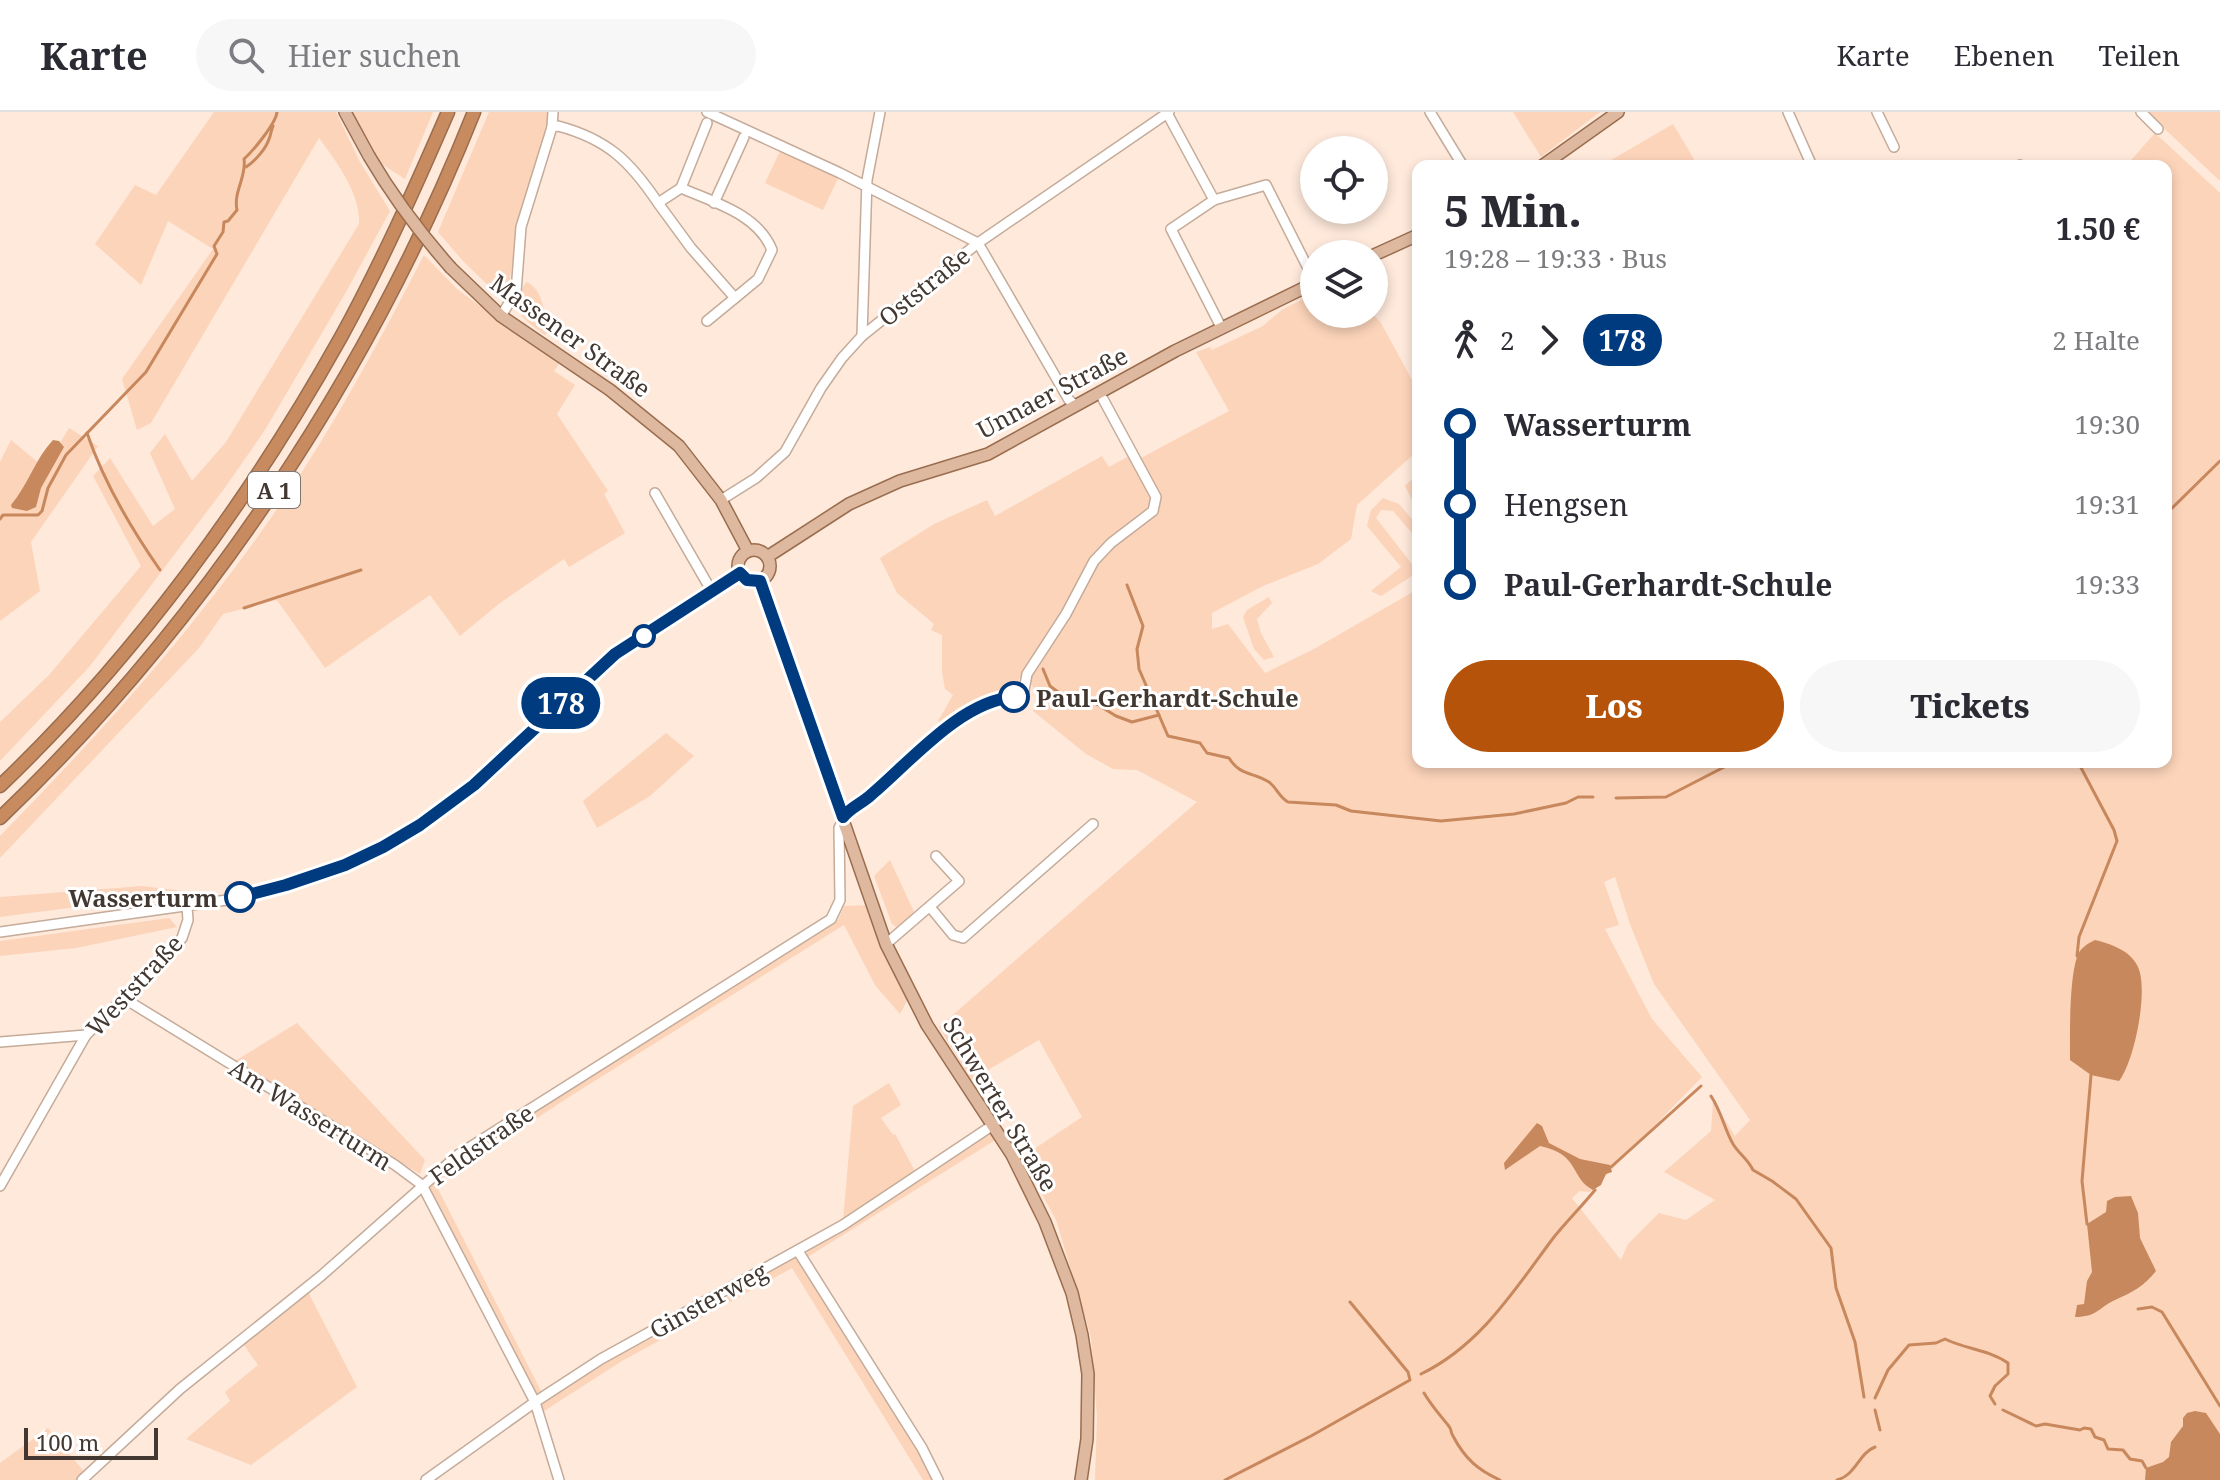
<!DOCTYPE html>
<html lang="de">
<meta charset="utf-8">
<style>
:root{--surface:#fff;--page:#f7f7f7;--text:#2b2b33;--muted:#7c7c81;--line:#e1e1e2;--accent:#b45309}
body{margin:0;font-family:"Noto Serif",serif;background:var(--page);color:var(--text);height:100vh;display:flex;flex-direction:column;font-size:30px;white-space:nowrap}
*{box-sizing:border-box;margin:0}
p{font-size:26px;color:var(--muted)}
.icon{flex:none;width:44px;height:44px;fill:none;stroke:currentColor;stroke-width:2;stroke-linecap:round;stroke-linejoin:round}
.map{position:relative;flex:1;overflow:hidden}
.side{position:absolute;left:1412px;top:48px;width:760px;height:608px;display:flex;flex-direction:column;background:var(--surface);border-radius:16px;box-shadow:0 4px 12px #0003}
.side>*{flex:none}
.badge{padding:0 16px;border-radius:26px;font-size:28px;line-height:52px}
.tools{position:absolute;left:1300px;top:24px;display:grid;gap:16px}
.tools a{display:grid;place-items:center;width:88px;height:88px;border-radius:50%;background:var(--surface);box-shadow:0 4px 12px #0003;font-size:40px}
.scale{position:absolute;left:24px;bottom:20px;width:134px;box-sizing:border-box;padding-left:8px;border:4px solid #423831;border-top:0;font-size:22px;line-height:28px;white-space:nowrap;color:#423831;-webkit-text-stroke:6px #fff;paint-order:stroke}
.map>.badge{position:absolute;translate:-50% -50%;box-shadow:0 0 0 4px #fff}
.legs{display:flex;align-items:center;gap:12px;height:88px;padding:0 32px;font-size:26px}
.legs p{margin-inline-start:auto}
.summary{display:flex;align-items:center;justify-content:space-between;height:136px;padding:0 32px}
h1{font-size:44px;font-weight:800;line-height:60px}
.cta{display:flex;gap:16px;margin-top:auto;padding:16px 32px}
.cta a{flex:1;height:92px;border-radius:48px;background:var(--accent);color:#fff;font-size:32px;font-weight:800;line-height:92px;text-align:center}
.cta a+a{background:var(--page);color:var(--text)}
ul{padding:0 32px;list-style:none}
li{display:flex;align-items:center;gap:28px;height:80px;font-size:30px}
li i{display:grid;place-items:center;width:12px;height:100%;margin:0 10px;background:currentColor}
li i::after{content:'';width:20px;height:20px;margin:-10px;border:6px solid;border-radius:50%;background:var(--surface)}
li p{margin-inline-start:auto}
li:first-child i{background:linear-gradient(#0000 50%,currentColor 0)}
li:last-child i{background:linear-gradient(currentColor 50%,#0000 0)}
header{display:flex;align-items:center;gap:48px;box-sizing:border-box;height:112px;padding:0 40px;background:var(--surface);border-bottom:2px solid var(--line)}
header strong{font-size:38px}
nav{display:flex;gap:44px;margin-inline-start:auto;font-size:28px}
.search{width:560px;height:72px;background:var(--page);display:flex;align-items:center;gap:20px;box-sizing:border-box;padding:0 28px;border-radius:44px;color:var(--muted);font-size:30px}
.map>svg:first-child{display:block}
.green{fill:#fcd4ba;fill-rule:evenodd}
.water{fill:#c8885d}
.lines{fill:none;stroke-linecap:round;stroke-linejoin:round}
.stream{stroke:#c8885d;stroke-width:3}
.minor-casing{stroke:#c4ab9a;stroke-width:12}
.major-casing{stroke:#996d4f;stroke-width:14}
.highway-casing{stroke:#996d4f;stroke-width:15}
.minor{stroke:#fff;stroke-width:9}
.major{stroke:#deb99f;stroke-width:11}
.highway{stroke:#c88a5f;stroke-width:12}
.major-bridge-casing{stroke:#996d4f;stroke-width:14;stroke-linecap:butt}
.major-bridge{stroke:#deb99f;stroke-width:11}
.line-1-casing{stroke:#fff;stroke-width:18}
.line-1{stroke:#003b80;stroke-width:12}
.stop-1-dot{fill:#fff;stroke:#003b80;stroke-width:4}
.labels{text-anchor:middle;dominant-baseline:central;stroke-width:6;stroke-linejoin:round;paint-order:stroke}
.shield{fill:#fff;stroke:#7b746f;stroke-width:2}
.shield-label{font-size:22px;font-weight:bold;fill:#423831}
.street-label{font-size:24px;fill:#423831;stroke:#fff}
.stop-label{font-size:24px;font-weight:bold;fill:#423831;stroke:#fff;text-anchor:start}
</style>
<header>
<strong>Karte</strong>
<div class="search"><svg class="icon" aria-label="search" viewBox="0 0 24 24"><circle cx="10" cy="10" r="6"/><path d="M15 15l6 6"/></svg>Hier suchen</div>
<nav><a>Karte</a><a>Ebenen</a><a>Teilen</a></nav>
</header>
<div class="map">
<svg width="2220" height="1368" viewBox="0 0 2220 1368">
<rect width="100%" height="100%" fill="#fee9db"/>
<g class="green">
<path d="M 214,0 L 336,0 L 360,50 L 390,99 L 346,180 L 265,318 L 224,377 L 90,554 L 0,649 L 0,610 L 49,563 L 141,454 L 93,364 L 110,346 L 153,414 L 175,397 L 150,341 L 165,322 L 192,369 L 226,330 L 359,112 C 361,82 336,49 319,26 L 151,311 L 137,318 L 122,267 L 213,137 L 168,109 L 141,173 L 95,132 L 135,73 L 156,83 Z"/>
<polygon points="345,0 433,0 405,67 369,44"/>
<polygon points="489,0 559,0 558,14 519,111 507,185 500,185 463,149 438,120"/>
<polygon points="1513,0 1600,0 1541,45"/>
<polygon points="2148,0 2220,0 2220,69 2152,5"/>
<polygon points="1673,12 1698,54 1601,54"/>
<path d="M 2155,21 L 2220,81 L 2220,1368 L 1095,1368 L 1097,1305 L 1091,1225 L 1056,1108 L 1022,1045 L 1082,1005 L 1039,928 L 971,968 L 939,915 L 1197,690 L 1137,658 L 1113,657 L 1086,642 L 1033,599 L 1038,585 L 1030,570 L 1030,563 L 1024,561 L 1012,576 L 975,591 L 944,613 L 938,609 L 953,583 L 945,577 L 942,560 L 942,523 L 931,518 L 934,512 L 897,481 L 880,446 L 934,412 L 987,388 L 995,404 L 1102,344 L 1109,355 L 1129,344 L 1139,347 L 1229,299 L 1196,240 L 1210,235 L 1212,238 L 1263,214 L 1283,197 L 1314,182 L 1314,202 L 1373,202 L 1381,211 L 1418,279 L 1418,400 L 1405,374 L 1413,366 L 1417,345 L 1414,342 L 1357,393 L 1351,427 L 1318,452 L 1263,474 L 1212,501 L 1212,517 L 1228,512 L 1265,561 L 1314,537 L 1418,477 L 1418,650 L 2166,650 L 2166,54 L 2126,54 ZM 1615,765 L 1630,812 L 1654,872 L 1750,1008 L 1735,1024 L 1713,989 L 1711,1019 L 1664,1060 L 1715,1088 L 1686,1108 L 1659,1101 L 1628,1132 L 1621,1148 L 1572,1086 L 1580,1079 L 1590,1080 L 1702,965 L 1652,907 L 1605,817 L 1619,813 L 1604,770 Z"/>
<polygon points="782,35 840,62 823,98 765,71"/>
<path d="M 424,143 L 457,177 L 559,252 L 554,259 L 575,273 L 557,302 L 608,379 L 604,382 L 625,421 L 569,455 L 564,447 L 500,491 L 460,524 L 430,483 L 325,556 L 277,488 L 223,502 L 199,536 L 0,746 L 0,724 C 96,626 189,523 268,410 C 328,326 377,234 424,143 Z"/>
<path d="M 526,170 C 543,176 545,203 548,219 L 545,223 C 522,206 508,199 526,170 Z"/>
<polygon points="69,316 98,334 31,430 40,479 0,509 0,350 11,328 45,356"/>
<polygon points="1383,386 1399,392 1418,414 1418,428 1393,399 1381,398 1376,406 1418,460 1381,484 1371,479 1401,455 1367,414 1371,398"/>
<polygon points="1269,485 1272,491 1257,507 1261,521 1274,545 1264,548 1254,537 1243,505 1247,498"/>
<polygon points="666,621 694,644 650,684 597,716 583,689"/>
<polygon points="890,748 915,802 896,815 892,812 874,764"/>
<polygon points="142,774 191,780 0,805 0,785"/>
<polygon points="872,793 910,883 900,902 875,873 844,813 569,985 436,1073 542,1281 538,1282 534,1279 429,1074 462,1043 838,808 844,794"/>
<polygon points="169,806 177,815 76,836 0,844 0,829"/>
<polygon points="297,911 425,1048 420,1062 235,949"/>
<polygon points="889,971 901,993 881,1006 893,1023 895,1022 915,1059 843,1109 853,994"/>
<polygon points="991,1017 997,1027 806,1146 807,1136"/>
<polygon points="789,1145 796,1145 801,1149 920,1338 936,1368 923,1368 792,1156 622,1249 541,1301 540,1291 601,1250"/>
<polygon points="307,1178 357,1275 251,1353 186,1327 230,1289 225,1280 258,1253 242,1230"/>
<polygon points="48,1316 86,1362 78,1368 0,1368 0,1351"/>
</g>
<g class="water">
<path d="M 53,328 L 59,329 L 64,335 L 41,376 L 36,395 L 27,399 L 12,396 L 11,393 C 28,373 35,347 53,328 Z"/>
<path d="M 2095,828 C 2111,832 2129,838 2137,853 C 2150,875 2134,951 2119,969 L 2091,963 L 2070,948 C 2070,922 2069,869 2077,845 C 2080,836 2087,832 2095,828 Z"/>
<path d="M 1537,1011 L 1542,1014 L 1549,1031 L 1580,1047 L 1610,1053 L 1612,1060 L 1606,1062 L 1601,1073 L 1593,1078 C 1570,1066 1580,1042 1540,1034 L 1505,1058 L 1504,1051 Z"/>
<path d="M 2131,1084 L 2138,1101 L 2140,1126 L 2156,1159 C 2144,1174 2133,1180 2115,1188 C 2098,1196 2097,1205 2075,1205 L 2077,1193 L 2084,1192 L 2087,1169 L 2092,1160 L 2087,1112 L 2106,1100 L 2107,1089 L 2115,1085 Z"/>
<polygon points="2195,1299 2206,1301 2220,1322 2220,1368 2145,1368 2146,1356 2163,1350 2169,1345 2171,1330 2183,1314 2183,1306 2187,1301"/>
</g>
<g class="lines">
<g class="stream">
<path d="M 246,55 C 254,50 266,37 269,27 C 271,23 271,18 273,14"/>
<path d="M 87,321 C 104,371 130,415 160,458"/>
<polyline points="2166,402 2220,349"/>
<path d="M 0,407 L 3,403 L 38,403 L 42,399 L 48,376 L 66,343 L 146,260 L 217,142 L 214,134 L 223,120 L 224,110 L 228,109 L 237,98 C 233,80 247,64 244,47 C 254,38 276,11 277,0"/>
<path d="M 1127,473 L 1143,514 L 1137,537 L 1139,557 L 1168,624 L 1200,631 L 1207,641 L 1229,646 C 1240,664 1253,660 1269,670 C 1277,676 1279,685 1288,690 L 1336,693 L 1351,699 L 1441,709 L 1514,702 L 1566,691 L 1578,685 L 1593,685"/>
<polyline points="244,496 361,458"/>
<polyline points="1043,557 1050,574 1070,589 1095,591 1116,604 1132,610 1159,603"/>
<polyline points="1616,686 1666,685 1734,650"/>
<polyline points="2077,844 2079,825 2117,729 2114,718 2078,650"/>
<path d="M 1711,984 C 1722,1001 1724,1016 1733,1032 C 1739,1042 1747,1046 1753,1058 L 1772,1069 L 1796,1087 L 1831,1136 L 1836,1176 L 1855,1230 L 1864,1285"/>
<polyline points="1611,1055 1701,974"/>
<polyline points="2087,1112 2082,1069 2091,963"/>
<polyline points="2138,1197 2152,1195 2162,1200 2220,1294"/>
<path d="M 1421,1262 C 1481,1233 1515,1177 1554,1125 C 1567,1109 1582,1094 1595,1078"/>
<path d="M 1424,1281 C 1431,1293 1439,1302 1448,1313 C 1453,1319 1449,1317 1453,1324 C 1465,1347 1478,1358 1500,1368"/>
<path d="M 1875,1286 L 1888,1258 L 1909,1233 L 1936,1231 L 1945,1227 C 1965,1237 1990,1238 2008,1251 L 2008,1262 L 1995,1274 L 1990,1284 L 1995,1292"/>
<polyline points="1875,1298 1880,1318"/>
<polyline points="2003,1298 2036,1314 2045,1312 2080,1318 2084,1316 2091,1317 2095,1325 2104,1328 2108,1337 2123,1338 2130,1347 2142,1349 2146,1356"/>
<polyline points="1225,1368 1311,1324 1410,1268 1408,1260 1350,1190"/>
<path d="M 1837,1368 C 1856,1363 1859,1341 1875,1335"/>
</g>
<g class="minor-casing">
<g id="minor">
<polyline points="707,0 840,61 978,131 1069,288 1075,293"/>
<polyline points="1430,0 1463,54"/>
<polyline points="1788,0 1812,54"/>
<polyline points="1877,0 1894,35"/>
<polyline points="2141,0 2158,17"/>
<polyline points="1167,1 1214,88"/>
<path d="M 552,15 L 558,14 C 607,27 630,49 658,91 L 681,76 C 713,90 758,102 772,138 L 758,167 L 735,186 L 691,136 L 658,91"/>
<polyline points="2019,54 2020,53"/>
<polyline points="681,76 707,11"/>
<polyline points="714,91 744,25"/>
<polyline points="501,204 516,180 521,115 552,15 553,0"/>
<polyline points="707,209 735,186"/>
<polyline points="1221,215 1171,117 1214,88 1266,73 1314,168"/>
<polyline points="862,224 867,68 880,0"/>
<polyline points="655,381 711,478"/>
<polyline points="721,388 756,366 785,340 821,276 842,246 862,224 978,131 1169,0"/>
<polyline points="930,795 953,823 963,826 1093,712"/>
<polyline points="0,820 234,787 286,773 363,745 420,713 474,673 615,542 740,461"/>
<polyline points="886,832 959,769 936,744"/>
<polyline points="125,887 395,1053 422,1073 535,1290 559,1368"/>
<polyline points="0,930 86,923"/>
<polyline points="0,1074 86,923 169,842 182,826 188,808 187,795"/>
<polyline points="798,1139 922,1336 938,1368"/>
<polyline points="82,1368 180,1277 321,1164 459,1042 831,807 840,788 839,716 848,698 866,688 960,606 995,588 1023,584 1027,562 1066,502 1094,449 1111,431 1153,399 1156,385 1103,287"/>
<polyline points="426,1368 535,1290 601,1247 843,1113 993,1013"/>
</g>
</g>
<g class="major-casing">
<g id="major">
<polyline points="345,0 369,44"/>
<polyline points="1542,54 1618,0"/>
<polyline points="1374,143 1418,123"/>
<polyline points="451,156 501,204 610,278 679,334 721,388 748,439"/>
<circle cx="754" cy="454" r="16"/>
<polyline points="767,445 849,392 900,369 988,342 1175,239 1314,171"/>
<polyline points="760,469 886,832 927,913 1012,1043 1045,1110 1072,1181 1082,1223 1088,1262 1087,1327 1081,1368"/>
</g>
</g>
<g class="highway-casing">
<g id="highway">
<path d="M 0,674 C 135,545 250,388 341,225 C 381,152 415,76 448,0"/>
<path d="M 0,706 C 205,510 369,263 474,0"/>
</g>
</g>
<use href="#minor" class="minor"/>
<use href="#major" class="major"/>
<use href="#highway" class="highway"/>
<g class="major-bridge-casing">
<path id="major-bridge" d="M 369,44 C 393,85 420,121 451,156"/>
</g>
<use href="#major-bridge" class="major-bridge"/>
</g>
<g class="lines">
<g class="line-1-casing">
<path id="line-1" d="M 240,785 L 286,773 L 345,753 L 383,735 L 420,713 L 474,673 L 615,542 L 740,461 L 747,468 L 760,469 L 843,705 C 851,695 863,691 872,682 C 911,649 961,589 1014,585"/>
</g>
<use href="#line-1" class="line-1"/>
</g>
<g class="stop-1-dot">
<circle cx="644" cy="524" r="10"/>
<circle cx="1014" cy="585" r="14"/>
<circle cx="240" cy="785" r="14"/>
</g>
<g class="labels">
<rect class="shield" x="248" y="360" width="52" height="36" rx="6"/>
<g class="shield-label">
<text x="274" y="378">A 1</text>
</g>
<g class="street-label">
<text transform="translate(924 174) rotate(-39)">Oststraße</text>
<text transform="translate(571 223) rotate(36)">Massener Straße</text>
<text transform="translate(1052 280) rotate(-28)">Unnaer Straße</text>
<text transform="translate(134 873) rotate(-47)">Weststraße</text>
<text transform="translate(1001 992) rotate(59)">Schwerter Straße</text>
<text transform="translate(311 1002) rotate(32)">Am Wasserturm</text>
<text transform="translate(481 1032) rotate(-35)">Feldstraße</text>
<text transform="translate(708 1188) rotate(-29)">Ginsterweg</text>
</g>
<g class="stop-label">
<text x="1036" y="585">Paul-Gerhardt-Schule</text>
<text x="218" y="785" text-anchor="end">Wasserturm</text>
</g>
</g>
</svg>
<div class="tools">
<a><svg class="icon" aria-label="locate" viewBox="0 0 24 24"><circle cx="12" cy="12" r="6"/><path d="M12 2v4M12 18v4M2 12h4M18 12h4"/></svg></a>
<a><svg class="icon" aria-label="layers" viewBox="0 0 24 24"><path d="M12 4l9 5-9 5-9-5zM3 14l9 5 9-5"/></svg></a>
</div>
<div class="scale">100 m</div>
<b class="badge" style="left:561px;top:591px;background:#003b80;color:#fff">178</b>
<section class="side">
<div class="summary"><div><h1>5 Min.</h1><p>19:28 – 19:33 · Bus</p></div><b>1.50 €</b></div>
<div class="legs"><svg class="icon" aria-label="walk" viewBox="0 0 24 24"><circle cx="13" cy="4" r="2"/><path d="M13 8l-2 6 4 7M11 14l-3 7M7 12l3-4h3l4 4"/></svg>2<svg class="icon" aria-label="forward" viewBox="0 0 24 24"><path d="M9 5l7 7-7 7"/></svg><b class="badge" style="background:#003b80;color:#fff">178</b><p>2 Halte</p></div>
<ul>
<li><i style="color:#003b80"></i><b>Wasserturm</b><p>19:30</p></li>
<li><i style="color:#003b80"></i><span>Hengsen</span><p>19:31</p></li>
<li><i style="color:#003b80"></i><b>Paul-Gerhardt-Schule</b><p>19:33</p></li>
</ul>
<div class="cta"><a>Los</a><a>Tickets</a></div>
</section>
</div>
